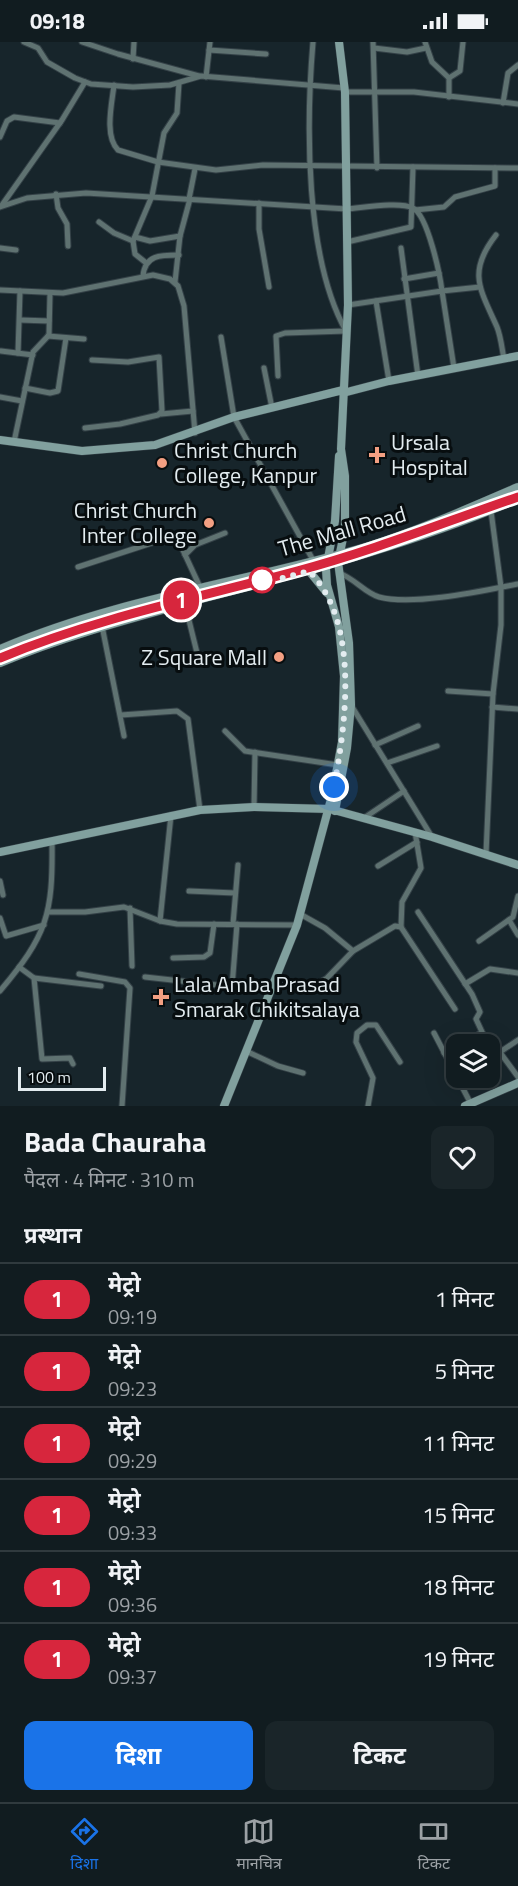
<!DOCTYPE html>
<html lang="hi">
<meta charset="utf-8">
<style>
:root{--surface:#111c20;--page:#1a2529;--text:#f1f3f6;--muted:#9ca1a5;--line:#303a3e;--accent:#1a73e8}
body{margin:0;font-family:"Titillium Web","Noto Sans Devanagari",sans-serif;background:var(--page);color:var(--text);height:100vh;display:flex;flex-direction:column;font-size:22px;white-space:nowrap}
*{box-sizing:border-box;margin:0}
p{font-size:20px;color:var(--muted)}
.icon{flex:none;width:33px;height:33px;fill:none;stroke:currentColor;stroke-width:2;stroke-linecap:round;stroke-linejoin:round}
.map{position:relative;height:1064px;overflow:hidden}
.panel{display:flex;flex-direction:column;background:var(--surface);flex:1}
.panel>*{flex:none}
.badge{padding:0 12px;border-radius:20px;font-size:21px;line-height:39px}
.controls{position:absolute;left:446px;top:992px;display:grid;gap:12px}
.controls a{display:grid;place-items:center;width:54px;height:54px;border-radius:12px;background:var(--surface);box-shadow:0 6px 24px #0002,0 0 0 2px var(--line);font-size:30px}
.scale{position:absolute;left:18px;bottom:15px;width:88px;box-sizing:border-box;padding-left:6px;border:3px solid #e3ecf0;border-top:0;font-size:16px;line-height:21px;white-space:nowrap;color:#e3ecf0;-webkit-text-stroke:4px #070d0f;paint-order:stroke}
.you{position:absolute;width:30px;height:30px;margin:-15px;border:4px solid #fff;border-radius:50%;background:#1a73e8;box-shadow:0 0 0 9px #1a73e833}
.map>.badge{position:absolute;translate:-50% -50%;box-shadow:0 0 0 3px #fff}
h2{padding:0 24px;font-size:22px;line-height:54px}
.round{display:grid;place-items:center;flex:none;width:63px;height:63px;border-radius:12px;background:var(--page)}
.summary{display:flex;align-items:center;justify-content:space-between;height:102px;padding:0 24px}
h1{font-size:28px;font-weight:700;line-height:45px}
.cta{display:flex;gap:12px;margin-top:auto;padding:12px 24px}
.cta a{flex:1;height:69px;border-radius:12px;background:var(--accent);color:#fff;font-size:24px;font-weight:700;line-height:69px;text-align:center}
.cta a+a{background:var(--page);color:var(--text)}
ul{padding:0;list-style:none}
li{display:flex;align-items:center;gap:18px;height:72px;padding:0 24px;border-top:2px solid var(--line)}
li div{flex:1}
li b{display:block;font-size:22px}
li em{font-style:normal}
li .badge{min-width:66px;font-weight:700;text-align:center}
.status{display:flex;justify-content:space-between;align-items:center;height:42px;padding:0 30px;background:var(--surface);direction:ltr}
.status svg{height:16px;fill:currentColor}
.tabs{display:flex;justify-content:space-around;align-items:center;height:84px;border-top:2px solid var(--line);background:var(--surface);font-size:16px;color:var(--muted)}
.tabs a{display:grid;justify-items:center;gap:3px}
.tabs .active{color:var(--accent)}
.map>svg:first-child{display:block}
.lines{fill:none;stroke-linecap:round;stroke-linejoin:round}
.street-casing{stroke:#344147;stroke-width:7}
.secondary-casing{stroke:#344147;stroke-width:9}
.street{stroke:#5f7271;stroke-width:5}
.secondary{stroke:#81a09e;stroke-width:8}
.line-casing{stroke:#fff;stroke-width:14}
.line{stroke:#d7263d;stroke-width:9}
.walk{stroke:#e3ecf0;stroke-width:6;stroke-dasharray:0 10.8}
.poi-dot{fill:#f39f82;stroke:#070d0f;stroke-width:2}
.stop-dot{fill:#fff;stroke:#d7263d;stroke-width:3}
.labels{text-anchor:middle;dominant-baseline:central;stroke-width:6;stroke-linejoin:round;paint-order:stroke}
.poi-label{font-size:22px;fill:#e3ecf0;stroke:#070d0f;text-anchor:start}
.street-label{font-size:22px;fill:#e3ecf0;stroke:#070d0f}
</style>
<div class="status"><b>09:18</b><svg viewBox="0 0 49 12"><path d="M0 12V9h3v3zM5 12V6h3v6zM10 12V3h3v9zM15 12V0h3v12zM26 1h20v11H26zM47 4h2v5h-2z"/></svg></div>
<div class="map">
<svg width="518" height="1064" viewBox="0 0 518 1064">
<rect width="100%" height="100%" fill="#17252b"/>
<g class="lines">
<g class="street-casing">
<g id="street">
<polyline points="24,0 38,6 47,20 75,36 91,42 133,45 170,43 201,34 344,46"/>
<polyline points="82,0 118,12 199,34"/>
<polyline points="373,0 377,126"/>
<polyline points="425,0 432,20 449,36 449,55"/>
<polyline points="374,6 407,10 426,6"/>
<polyline points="209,8 266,12"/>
<polyline points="133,17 134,0"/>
<polyline points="206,35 210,0"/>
<polyline points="449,36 460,29 463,0"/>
<path d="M 114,43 C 112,61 104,94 118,108 L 158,120 L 216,128 L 263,123 L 518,126"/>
<polyline points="345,50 414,50 518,62"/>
<polyline points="503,61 508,31 518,23"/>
<polyline points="0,95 7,79 14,75 60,81"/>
<polyline points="56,152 58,166 67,182 68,204"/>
<polyline points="189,157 195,127"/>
<polyline points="259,161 259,187 269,245"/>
<polyline points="2,163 62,78 85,40"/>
<path d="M 0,165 L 27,156 L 86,151 L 347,167 C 362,166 399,159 413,166 C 428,174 440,233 442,249 L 480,245"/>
<polyline points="415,168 444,165 455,155 495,144 495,126"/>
<polyline points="99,180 114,191 133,199"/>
<path d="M 496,193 C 467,230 480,247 497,285 C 501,295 502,307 504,317"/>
<polyline points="135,195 150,199 180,194"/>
<polyline points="347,200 411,185 413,125"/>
<polyline points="0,206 16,208"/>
<polyline points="401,206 418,334"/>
<polyline points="145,220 135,212 133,199 152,154 164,91 177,71 179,41"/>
<path d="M 143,234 C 145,213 160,213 179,213"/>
<polyline points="404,237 439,231"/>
<polyline points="175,240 180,194 190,157"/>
<polyline points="0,248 63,251 153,233 170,237 178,244 184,264 195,391"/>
<polyline points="376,259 389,339"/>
<polyline points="348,263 442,249 454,326"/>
<polyline points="20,278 49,279"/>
<polyline points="48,294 84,297"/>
<polyline points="221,295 234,375 313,518"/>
<polyline points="1,309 33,313"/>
<polyline points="18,311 20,249"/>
<polyline points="264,326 272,366"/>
<path d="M 278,334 L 276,294 L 285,291 L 346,289 C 305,216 306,83 313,0"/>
<polyline points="25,346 50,351 58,349 66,296"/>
<polyline points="0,355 22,359"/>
<polyline points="161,372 193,369"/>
<polyline points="85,386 120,382 158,373 162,369 159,315 128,320 92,318"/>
<polyline points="14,400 33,310 49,293 50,251"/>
<polyline points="185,513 195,503 225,491"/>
<polyline points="78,525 167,496 181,504 200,545"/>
<path d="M 339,531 C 354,536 365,551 379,555 C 413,564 482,549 518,542"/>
<polyline points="185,562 199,619"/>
<polyline points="102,584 124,694"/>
<polyline points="448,649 493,652"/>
<polyline points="351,663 432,795"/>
<polyline points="492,665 518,667"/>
<polyline points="121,673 177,669 188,677 200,768"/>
<polyline points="225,689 245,709 338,723"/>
<polyline points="375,703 418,684"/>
<polyline points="387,721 437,704"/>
<polyline points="254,765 255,710"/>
<polyline points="171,773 160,879 177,882 297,883"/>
<polyline points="364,776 404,749"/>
<polyline points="415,790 421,826 402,860 401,885 455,967"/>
<polyline points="486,812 493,652 501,583 501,545 491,469"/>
<polyline points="378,824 417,800"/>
<polyline points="0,839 3,853"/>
<polyline points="189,849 235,851"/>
<polyline points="130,866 132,924"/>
<polyline points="49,870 85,870 124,865 160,879"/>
<polyline points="418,870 472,952 480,970 476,977 483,992"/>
<polyline points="300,872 325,886 353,909 395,884 401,885"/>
<polyline points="0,876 6,894 44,883"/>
<polyline points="509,878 518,893"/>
<polyline points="233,882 238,823"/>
<polyline points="479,899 513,875 518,854"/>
<polyline points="173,916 204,915 210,911 214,882"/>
<polyline points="19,925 34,936 42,1017 70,1016 73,1022"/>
<polyline points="79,932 125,940 130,946 122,1064"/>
<polyline points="145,935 271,949"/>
<polyline points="34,936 101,944"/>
<polyline points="274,942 308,948 327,936 353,909"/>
<polyline points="465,942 490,927 518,931"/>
<polyline points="232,945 237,882"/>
<path d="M 0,949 C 47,893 53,873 52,800"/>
<polyline points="434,991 471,1062"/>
<polyline points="460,1002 479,992 488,994 518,1035"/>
<polyline points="246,1009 278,1024 303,1031"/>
<polyline points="500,1010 518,998"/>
<polyline points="444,1011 456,1004"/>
<polyline points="368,1064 373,1036 356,1000 357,991 367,983 376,983 400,1020"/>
</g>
</g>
<g class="secondary-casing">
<g id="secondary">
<polyline points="343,351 389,339 518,314"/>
<polyline points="0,398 82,409 155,403 234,375 343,348"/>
<polyline points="309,529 327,551"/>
<path d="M 0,607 C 118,556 247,540 369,504 C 420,488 469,466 518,445"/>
<path d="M 0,621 C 69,592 141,574 213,554 C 316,527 420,499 518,457"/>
<polyline points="335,737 342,700 344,634 339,585 327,543 326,527 335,479 339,414"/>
<polyline points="335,769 347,706 351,663 349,601 338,520 345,487 345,434 341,407 348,263 345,50 339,0"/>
<polyline points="0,810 200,768 254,765 330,767 432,795 518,823"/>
<polyline points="224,1064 297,883 331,757"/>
<polyline points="465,1064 518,1041"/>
</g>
</g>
<use href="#street" class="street"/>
<use href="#secondary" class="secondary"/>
</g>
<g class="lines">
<g class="line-casing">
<path id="line" d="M 0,616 C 96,576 197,556 297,529 C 372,509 445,480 518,455"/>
</g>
<use href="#line" class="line"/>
<path class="walk" d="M 262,538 L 267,540 L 309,529 C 360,580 346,681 334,745"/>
</g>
<g class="poi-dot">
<path d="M374 404h6v6h6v6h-6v6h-6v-6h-6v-6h6z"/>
<circle cx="162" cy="421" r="6"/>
<circle cx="209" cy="481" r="6"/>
<circle cx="279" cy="615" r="6"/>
<path d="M158 946h6v6h6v6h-6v6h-6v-6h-6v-6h6z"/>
</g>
<circle class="stop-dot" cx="262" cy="538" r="12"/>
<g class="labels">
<g class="poi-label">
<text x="391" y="400">Ursala<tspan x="391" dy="25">Hospital</tspan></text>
<text x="174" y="408">Christ Church<tspan x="174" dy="25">College, Kanpur</tspan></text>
<text x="197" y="468" text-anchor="end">Christ Church<tspan x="197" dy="25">Inter College</tspan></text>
<text x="267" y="615" text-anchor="end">Z Square Mall</text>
<text x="174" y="942">Lala Amba Prasad<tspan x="174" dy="25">Smarak Chikitsalaya</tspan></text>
</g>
<g class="street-label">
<text transform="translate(342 489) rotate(-16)">The Mall Road</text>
</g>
</g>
</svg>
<div class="controls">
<a><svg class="icon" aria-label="layers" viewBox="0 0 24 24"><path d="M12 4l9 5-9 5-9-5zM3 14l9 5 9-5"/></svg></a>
</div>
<div class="scale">100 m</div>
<div class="you" style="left:334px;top:745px"></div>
<b class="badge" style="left:181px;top:558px;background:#d7263d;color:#fff">1</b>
</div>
<section class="panel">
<div class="summary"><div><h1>Bada Chauraha</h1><p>पैदल · 4 मिनट · 310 m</p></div><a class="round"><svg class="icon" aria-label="heart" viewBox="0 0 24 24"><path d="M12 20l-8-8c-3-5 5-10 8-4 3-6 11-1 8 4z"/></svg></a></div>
<h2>प्रस्थान</h2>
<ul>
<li><span class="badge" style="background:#d7263d;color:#fff">1</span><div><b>मेट्रो</b><p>09:19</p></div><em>1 मिनट</em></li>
<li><span class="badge" style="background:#d7263d;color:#fff">1</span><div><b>मेट्रो</b><p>09:23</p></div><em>5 मिनट</em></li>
<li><span class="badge" style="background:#d7263d;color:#fff">1</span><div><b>मेट्रो</b><p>09:29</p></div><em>11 मिनट</em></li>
<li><span class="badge" style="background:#d7263d;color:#fff">1</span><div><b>मेट्रो</b><p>09:33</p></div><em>15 मिनट</em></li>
<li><span class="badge" style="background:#d7263d;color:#fff">1</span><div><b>मेट्रो</b><p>09:36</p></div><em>18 मिनट</em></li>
<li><span class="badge" style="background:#d7263d;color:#fff">1</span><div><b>मेट्रो</b><p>09:37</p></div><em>19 मिनट</em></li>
</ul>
<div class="cta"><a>दिशा</a><a>टिकट</a></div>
</section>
<nav class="tabs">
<a class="active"><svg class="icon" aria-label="directions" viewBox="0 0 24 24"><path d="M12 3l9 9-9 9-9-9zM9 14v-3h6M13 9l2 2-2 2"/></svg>दिशा</a>
<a><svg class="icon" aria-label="map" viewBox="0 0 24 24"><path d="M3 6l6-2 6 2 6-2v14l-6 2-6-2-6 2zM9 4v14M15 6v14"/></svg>मानचित्र</a>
<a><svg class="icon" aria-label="tickets" viewBox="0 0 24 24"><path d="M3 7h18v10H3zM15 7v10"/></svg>टिकट</a>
</nav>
